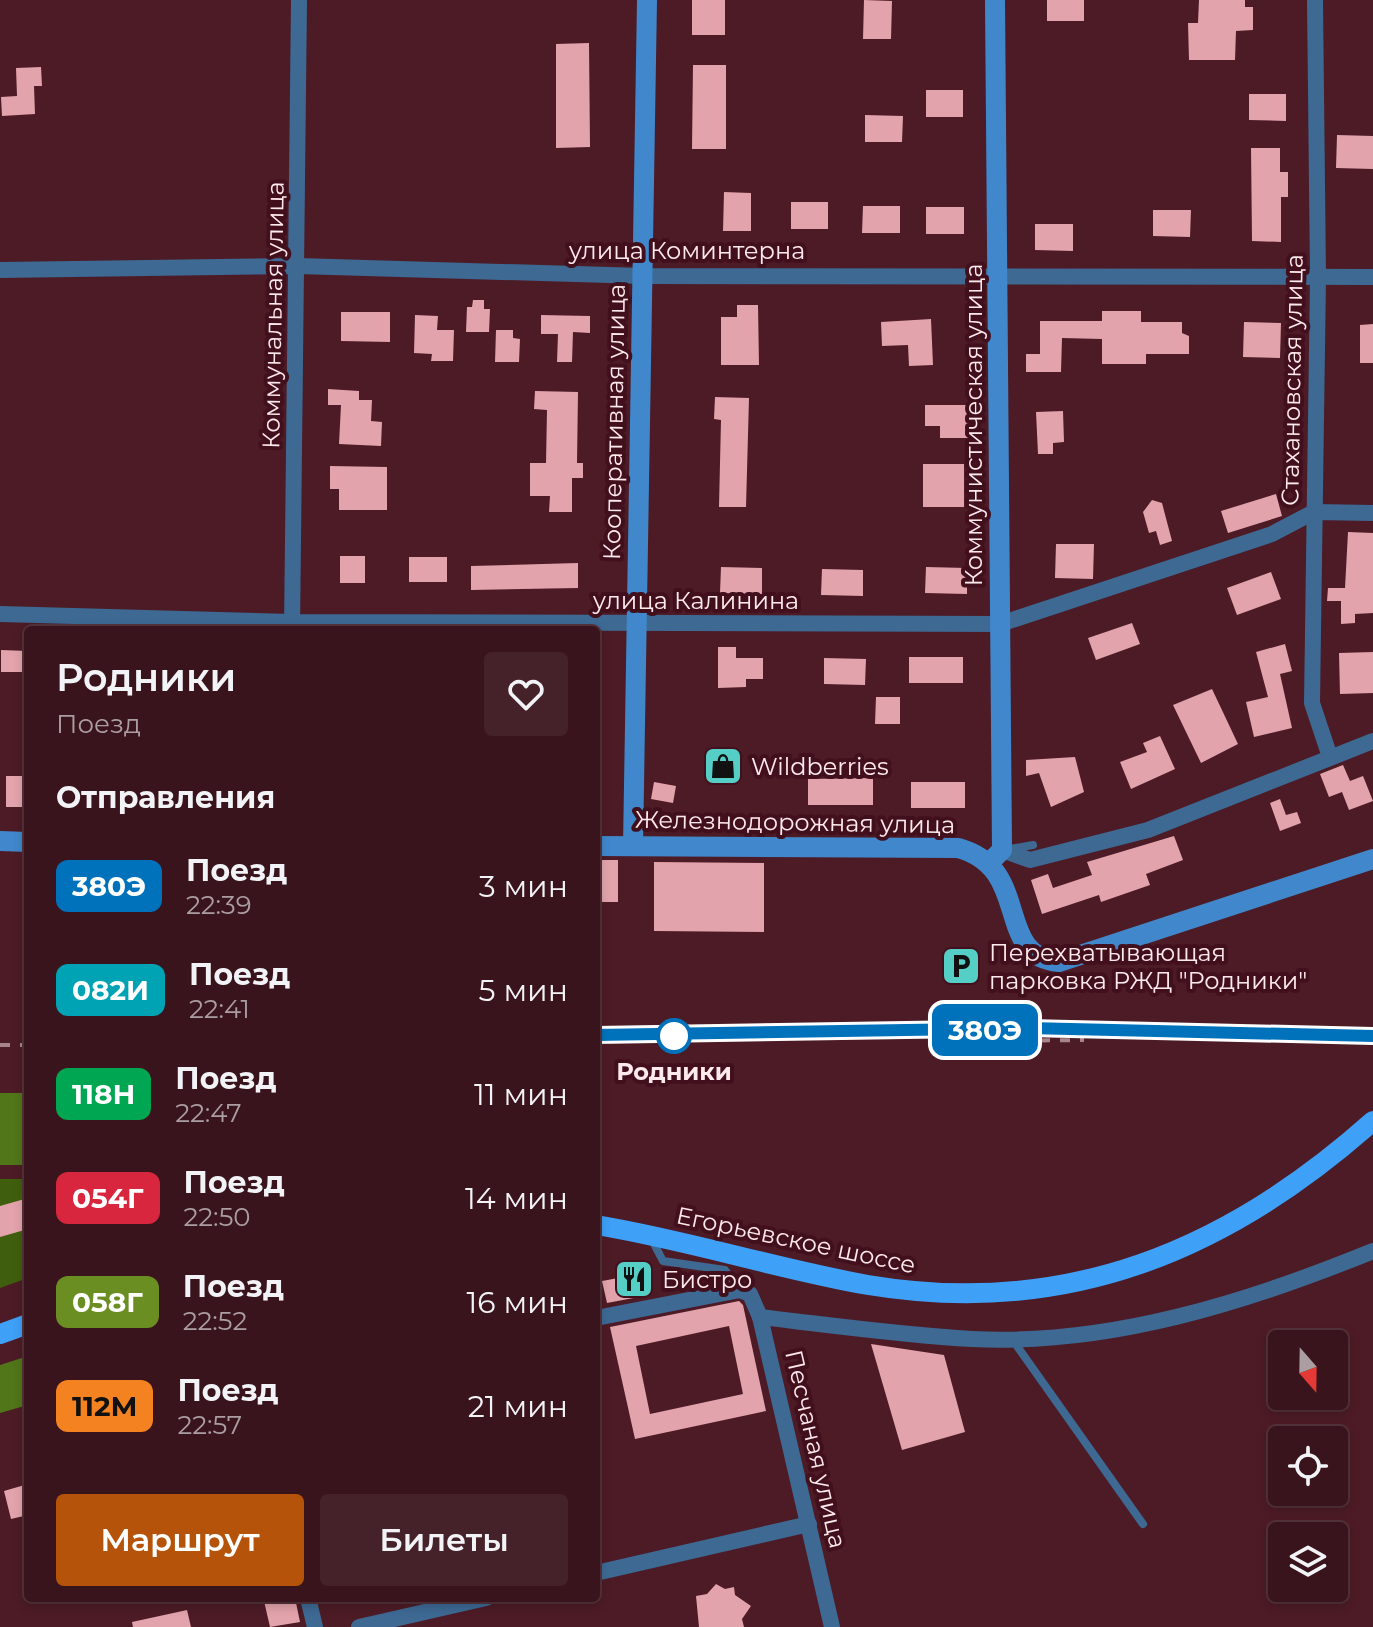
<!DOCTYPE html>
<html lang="ru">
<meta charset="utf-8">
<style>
:root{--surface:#3a141c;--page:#452129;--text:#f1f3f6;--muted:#ab9ea3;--line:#54333b;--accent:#b45309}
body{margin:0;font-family:Montserrat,sans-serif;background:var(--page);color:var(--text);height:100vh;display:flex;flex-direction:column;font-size:30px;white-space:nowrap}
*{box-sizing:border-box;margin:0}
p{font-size:26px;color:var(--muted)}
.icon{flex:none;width:44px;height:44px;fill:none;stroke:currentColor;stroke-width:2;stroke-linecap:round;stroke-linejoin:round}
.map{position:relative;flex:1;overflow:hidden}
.details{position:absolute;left:24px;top:626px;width:576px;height:976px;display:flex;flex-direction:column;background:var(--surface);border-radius:8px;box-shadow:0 4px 12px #0003,0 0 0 2px var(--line)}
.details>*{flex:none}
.badge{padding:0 16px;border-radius:12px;font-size:28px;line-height:52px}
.needle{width:52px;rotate:160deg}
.controls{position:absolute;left:1268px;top:1330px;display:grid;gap:16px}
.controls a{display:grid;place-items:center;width:80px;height:80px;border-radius:8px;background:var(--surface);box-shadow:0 4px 12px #0003,0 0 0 2px var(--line);font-size:40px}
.map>.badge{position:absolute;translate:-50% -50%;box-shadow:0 0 0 4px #fff}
h2{padding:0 32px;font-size:30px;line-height:72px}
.round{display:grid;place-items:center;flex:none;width:84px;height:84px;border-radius:8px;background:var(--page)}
.head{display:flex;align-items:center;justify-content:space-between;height:136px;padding:0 32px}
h1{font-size:38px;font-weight:600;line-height:60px}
.cta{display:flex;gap:16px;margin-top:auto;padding:16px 32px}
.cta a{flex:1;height:92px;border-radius:8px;background:var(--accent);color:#fff;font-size:32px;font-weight:600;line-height:92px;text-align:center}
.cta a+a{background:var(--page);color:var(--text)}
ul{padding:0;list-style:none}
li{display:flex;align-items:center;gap:24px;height:104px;padding:0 32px}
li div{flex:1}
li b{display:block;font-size:30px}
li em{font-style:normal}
li .badge{min-width:88px;font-weight:700;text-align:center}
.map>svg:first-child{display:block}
.green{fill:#405f0e}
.forest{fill:#517519}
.building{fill:#e3a3ac;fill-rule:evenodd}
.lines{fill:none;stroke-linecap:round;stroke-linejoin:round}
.lane{stroke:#3d6993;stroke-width:8}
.street{stroke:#3d6993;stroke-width:16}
.secondary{stroke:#4088cb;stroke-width:20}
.primary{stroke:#3ea0f7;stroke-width:20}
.rail{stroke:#a7848b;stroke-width:4;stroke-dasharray:10 10;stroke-linecap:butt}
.line-casing{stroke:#fff;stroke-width:18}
.line{stroke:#0072bc;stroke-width:12}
.stop-dot{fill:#fff;stroke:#0072bc;stroke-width:4}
.labels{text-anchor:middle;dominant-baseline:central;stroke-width:8;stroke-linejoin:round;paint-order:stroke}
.street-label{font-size:24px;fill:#fee9ec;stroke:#42101d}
.poi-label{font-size:24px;fill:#fee9ec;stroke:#42101d;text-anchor:start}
.stop-label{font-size:24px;font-weight:bold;fill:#fee9ec;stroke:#42101d}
</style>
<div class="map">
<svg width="1373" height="1627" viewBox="0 0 1373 1627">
<rect width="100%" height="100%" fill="#4d1b26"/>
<polygon class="green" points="0,1179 28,1179 28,1278 0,1288"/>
<g class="forest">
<rect x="0" y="1093" width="28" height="72"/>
<polygon points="28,1356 28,1405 0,1413 0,1365"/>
</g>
<g class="building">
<rect x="692" y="0" width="33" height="35"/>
<polygon points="864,0 892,1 891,39 863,39"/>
<rect x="1047" y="0" width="37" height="21"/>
<polygon points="1199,0 1245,0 1245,7 1253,7 1253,30 1236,31 1235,60 1189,60 1188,23 1198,23"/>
<polygon points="589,43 590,147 556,148 556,44"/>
<polygon points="693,65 726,65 726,149 692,149"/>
<polygon points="41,67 42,86 34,86 35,114 2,116 1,97 17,96 16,68"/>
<rect x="926" y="90" width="37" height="27"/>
<polygon points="1249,94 1286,94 1286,121 1249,120"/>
<polygon points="865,115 903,116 902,142 865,142"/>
<polygon points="1337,135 1373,136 1373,169 1336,168"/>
<polygon points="1251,148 1280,148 1280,172 1288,172 1288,197 1281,197 1281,242 1252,241"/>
<polygon points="724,192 751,193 751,231 723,231"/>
<rect x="791" y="202" width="37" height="27"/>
<polygon points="863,206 900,206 900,233 862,233"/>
<rect x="926" y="207" width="38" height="27"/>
<polygon points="1153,210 1191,210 1190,237 1153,236"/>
<polygon points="1035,224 1073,224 1073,251 1035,250"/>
<polygon points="473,300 484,300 484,309 490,309 489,332 466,332 467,307 472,307"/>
<polygon points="737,305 758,305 759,365 721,365 721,317 737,317"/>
<polygon points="1102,311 1141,311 1141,322 1182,322 1182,333 1189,336 1189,354 1146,354 1146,364 1102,364 1102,339 1062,338 1061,372 1026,372 1026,354 1040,354 1040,321 1102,321"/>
<polygon points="341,312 390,312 390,342 341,341"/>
<polygon points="415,315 438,316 437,330 454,330 453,361 431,361 432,354 414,353"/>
<polygon points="541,315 590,316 590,333 573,332 572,362 557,362 558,334 541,334"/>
<polygon points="931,319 933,365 909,366 908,345 882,346 881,322"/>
<polygon points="1244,322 1281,323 1280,358 1243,357"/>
<polygon points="1373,324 1373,363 1360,363 1360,325"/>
<polygon points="496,330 513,330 513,338 520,339 519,362 495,362"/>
<polygon points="328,389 359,391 359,400 372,400 371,421 382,422 381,446 339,444 341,405 328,405"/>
<polygon points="535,391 578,392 577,463 583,463 583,478 572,478 572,512 549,512 550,496 530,496 530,463 546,463 547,410 534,409"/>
<polygon points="715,397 749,398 746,507 719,507 721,420 714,419"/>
<polygon points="925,405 971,405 970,438 940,438 940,426 925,426"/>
<polygon points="1063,411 1064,442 1053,443 1053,454 1038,454 1036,412"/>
<rect x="923" y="464" width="41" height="43"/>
<polygon points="330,466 387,467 387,510 339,510 339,489 330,489"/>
<polygon points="1276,494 1282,516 1228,533 1221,511"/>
<polygon points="1152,500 1162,503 1172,541 1160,545 1156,531 1149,533 1143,512"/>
<polygon points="1348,532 1373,533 1373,613 1355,614 1355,623 1341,624 1341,601 1327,601 1328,588 1345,588"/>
<polygon points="1056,544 1094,544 1093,579 1055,578"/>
<rect x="340" y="556" width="25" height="27"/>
<rect x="409" y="557" width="38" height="25"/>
<polygon points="578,563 578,588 471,590 471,566"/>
<polygon points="721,567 762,568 762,594 720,593"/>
<polygon points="926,567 967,568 967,594 925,593"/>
<polygon points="822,569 863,570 863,596 821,595"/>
<polygon points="1271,572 1281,599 1237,615 1227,588"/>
<polygon points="1132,623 1140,644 1096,660 1088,638"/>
<polygon points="1285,644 1292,671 1280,674 1292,728 1254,737 1246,702 1268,697 1256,652"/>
<polygon points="718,647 736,647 736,658 763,658 763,679 746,679 746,687 718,688"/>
<polygon points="1,650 28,651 28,672 1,672"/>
<polygon points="1373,652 1373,693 1340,694 1339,653"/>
<rect x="909" y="657" width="54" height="26"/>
<polygon points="824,658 866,659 865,685 824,684"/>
<polygon points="1212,689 1238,744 1201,763 1173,705"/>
<polygon points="876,697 900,697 900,724 875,724"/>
<polygon points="1160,736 1175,769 1131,789 1120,762 1147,752 1143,743"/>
<polygon points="713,751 732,751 732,781 714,781"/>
<polygon points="1075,757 1084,792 1051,807 1039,773 1026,776 1026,760"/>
<polygon points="1343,765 1350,781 1363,776 1373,801 1349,810 1342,792 1329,797 1320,774"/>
<rect x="6" y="776" width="22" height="31"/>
<polygon points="873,778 873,805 808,805 808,779"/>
<polygon points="654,782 676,786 673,803 651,799"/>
<rect x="911" y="782" width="54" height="26"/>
<polygon points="1280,799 1286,815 1297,812 1301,823 1280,831 1270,803"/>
<polygon points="1174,836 1183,860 1146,874 1150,885 1101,902 1099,895 1042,914 1031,880 1048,874 1053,888 1092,875 1087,862"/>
<rect x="596" y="860" width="22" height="42"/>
<polygon points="654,862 764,863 764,932 654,931"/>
<polygon points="28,1198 28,1229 0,1237 0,1206"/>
<polygon points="640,1274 644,1296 607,1303 602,1281"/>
<path d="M 739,1301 L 743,1305 L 766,1411 L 635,1439 L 610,1327 ZM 729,1326 L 743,1394 L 650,1414 L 636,1346 Z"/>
<polygon points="871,1344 944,1355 965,1432 902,1450"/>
<polygon points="28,1484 28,1515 11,1519 4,1491"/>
<polygon points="716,1584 725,1589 734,1587 735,1595 751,1606 742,1619 744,1627 699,1627 696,1596 707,1594"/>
<polygon points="277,1598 295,1598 300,1622 270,1627 264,1601"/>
<polygon points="187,1610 191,1627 133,1627 132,1622"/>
</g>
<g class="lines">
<g class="lane">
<polyline points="1010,849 1033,845"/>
<polyline points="652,1240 663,1261 725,1270 739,1289"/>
<polyline points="1012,1339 1143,1524"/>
</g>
<g class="street">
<polyline points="1315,0 1318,277 1312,703 1330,757"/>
<polyline points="0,270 298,266 643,276 1373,277"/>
<polyline points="0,614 292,622 1000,624 1272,534 1314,512 1373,513"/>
<polyline points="292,630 299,0"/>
<polyline points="1002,850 1030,860 1148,830 1373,741"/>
<path d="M 760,1317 C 830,1325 901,1335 972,1339 C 1109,1346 1248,1302 1373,1251"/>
<polyline points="596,1318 740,1290 750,1294 760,1317 832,1627"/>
<polyline points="596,1573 809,1524"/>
<polyline points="308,1598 315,1627"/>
<polyline points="359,1627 486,1598"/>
</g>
<g class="secondary">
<polyline points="0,841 28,842"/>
<path d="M 596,846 L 958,848 C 1033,868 993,956 1059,962 L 1373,859"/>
<polyline points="633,846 647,0"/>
<polyline points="990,862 1002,850 995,0"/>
</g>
<g class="primary">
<path d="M 596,1225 C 688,1240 777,1269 868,1285 C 1066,1318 1227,1251 1373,1121"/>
<polyline points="0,1334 28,1324"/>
</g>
<g class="rail">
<polyline points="596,1035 1028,1028 1373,1035"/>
<polyline points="980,1041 1084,1040"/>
<polyline points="0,1045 28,1045"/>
</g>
</g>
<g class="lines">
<g class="line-casing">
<polyline id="line" points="596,1035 1028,1028 1373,1036"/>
</g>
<use href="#line" class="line"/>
</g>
<defs>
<g id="shop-square" transform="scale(2)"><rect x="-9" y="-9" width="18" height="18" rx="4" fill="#55cec5" stroke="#42101d"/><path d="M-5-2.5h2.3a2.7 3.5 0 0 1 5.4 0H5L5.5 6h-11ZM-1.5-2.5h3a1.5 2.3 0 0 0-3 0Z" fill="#111"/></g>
<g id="parking-square" transform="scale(2)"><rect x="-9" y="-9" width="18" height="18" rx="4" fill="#55cec5" stroke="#42101d"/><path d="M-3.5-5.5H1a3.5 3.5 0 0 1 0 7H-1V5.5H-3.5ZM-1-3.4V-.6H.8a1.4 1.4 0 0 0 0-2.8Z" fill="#111"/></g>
<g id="restaurant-square" transform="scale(2)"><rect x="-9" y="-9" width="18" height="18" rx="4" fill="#55cec5" stroke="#42101d"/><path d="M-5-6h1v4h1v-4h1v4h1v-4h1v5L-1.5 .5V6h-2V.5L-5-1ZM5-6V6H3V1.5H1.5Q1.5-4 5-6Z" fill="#111"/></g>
</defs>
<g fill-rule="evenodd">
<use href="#shop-square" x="723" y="766"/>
<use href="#parking-square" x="961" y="966"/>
<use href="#restaurant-square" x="634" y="1279"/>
</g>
<circle class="stop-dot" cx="674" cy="1036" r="16"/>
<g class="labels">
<g class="street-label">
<text x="687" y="250">улица Коминтерна</text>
<text transform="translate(273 315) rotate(-89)">Коммунальная улица</text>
<text transform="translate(1292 380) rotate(-89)">Стахановская улица</text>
<text transform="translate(614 422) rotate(-89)">Кооперативная улица</text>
<text transform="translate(973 425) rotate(-90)">Коммунистическая улица</text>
<text x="696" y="600">улица Калинина</text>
<text transform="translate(795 822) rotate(1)">Железнодорожная улица</text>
<text transform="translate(796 1240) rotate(12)">Егорьевское шоссе</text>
<text transform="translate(816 1449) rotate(77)">Песчаная улица</text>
</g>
<g class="poi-label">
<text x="751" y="766">Wildberries</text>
<text x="989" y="952">Перехватывающая<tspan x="989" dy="28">парковка РЖД "Родники"</tspan></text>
<text x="662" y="1279">Бистро</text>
</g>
<g class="stop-label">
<text x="674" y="1071">Родники</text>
</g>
</g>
</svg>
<div class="controls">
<a><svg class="needle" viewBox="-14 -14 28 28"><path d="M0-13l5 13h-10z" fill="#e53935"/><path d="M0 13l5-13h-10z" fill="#ab9ea3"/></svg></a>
<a><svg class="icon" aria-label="locate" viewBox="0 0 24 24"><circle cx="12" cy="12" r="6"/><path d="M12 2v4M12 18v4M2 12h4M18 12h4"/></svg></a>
<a><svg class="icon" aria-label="layers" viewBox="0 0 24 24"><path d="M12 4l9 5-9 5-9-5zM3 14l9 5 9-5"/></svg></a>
</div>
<b class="badge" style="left:985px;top:1030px;background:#0072bc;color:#fff">380Э</b>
<section class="details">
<div class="head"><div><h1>Родники</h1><p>Поезд</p></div><a class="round"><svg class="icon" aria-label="heart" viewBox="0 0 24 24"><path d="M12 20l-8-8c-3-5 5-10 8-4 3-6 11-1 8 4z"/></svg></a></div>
<h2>Отправления</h2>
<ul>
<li><span class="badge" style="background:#0072bc;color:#fff">380Э</span><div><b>Поезд</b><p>22:39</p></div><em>3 мин</em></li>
<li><span class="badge" style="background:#00a3b4;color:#fff">082И</span><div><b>Поезд</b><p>22:41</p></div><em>5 мин</em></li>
<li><span class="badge" style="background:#00a651;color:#fff">118Н</span><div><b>Поезд</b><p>22:47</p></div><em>11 мин</em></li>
<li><span class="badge" style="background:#d7263d;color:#fff">054Г</span><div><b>Поезд</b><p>22:50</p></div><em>14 мин</em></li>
<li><span class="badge" style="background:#6b8e23;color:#fff">058Г</span><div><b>Поезд</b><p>22:52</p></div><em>16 мин</em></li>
<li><span class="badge" style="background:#f58220;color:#111">112М</span><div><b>Поезд</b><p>22:57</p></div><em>21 мин</em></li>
</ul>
<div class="cta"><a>Маршрут</a><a>Билеты</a></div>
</section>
</div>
